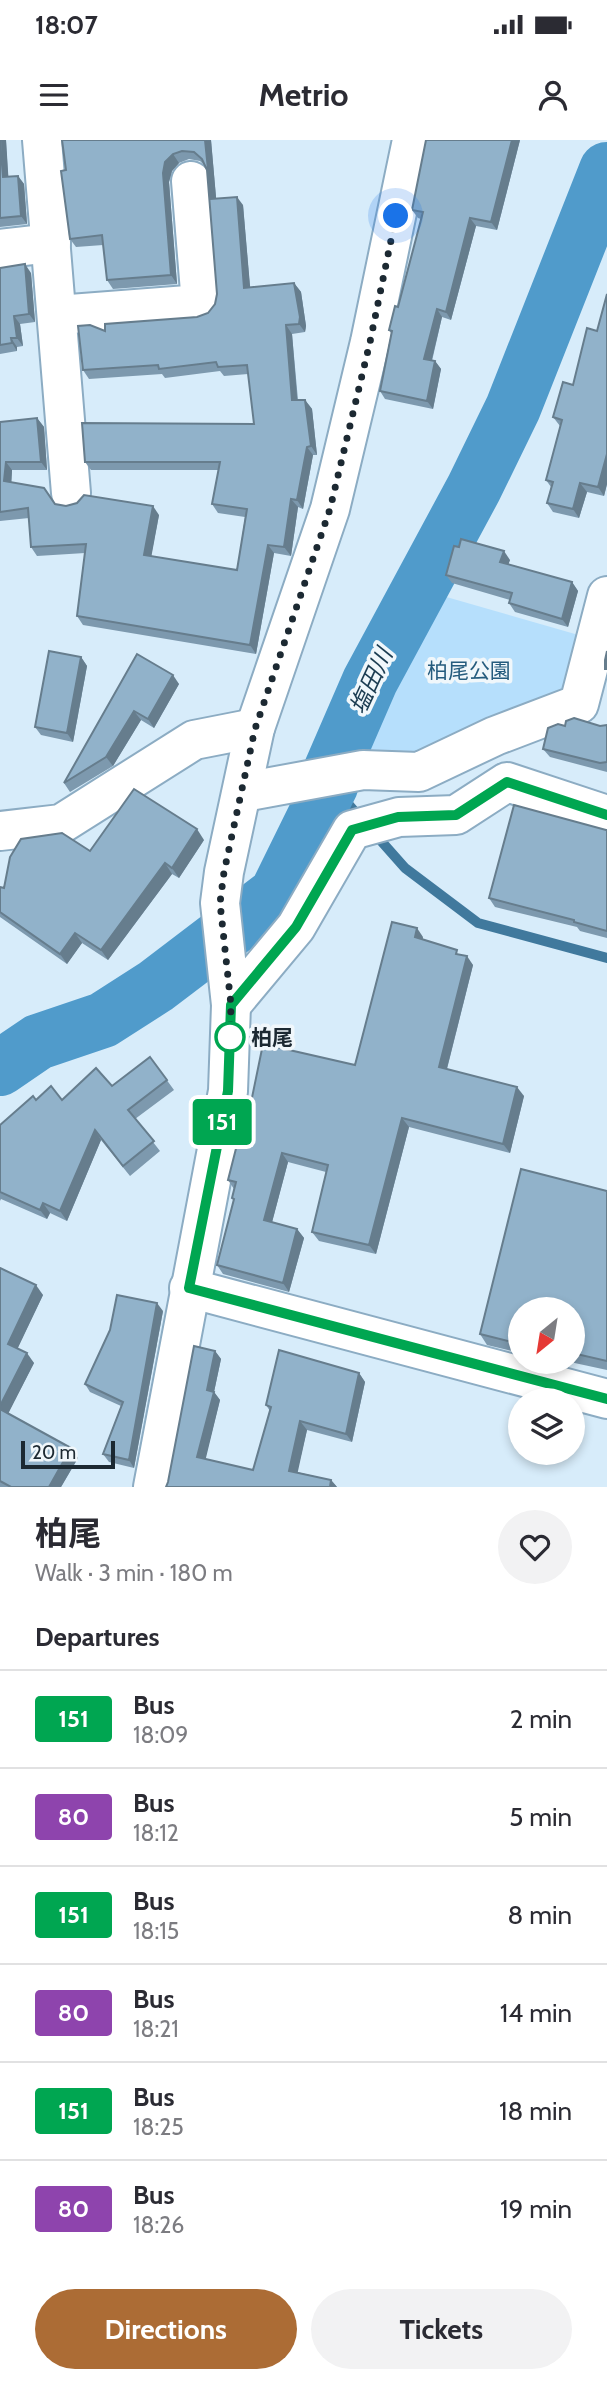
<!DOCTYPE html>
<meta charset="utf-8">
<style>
:root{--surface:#fff;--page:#f2f2f3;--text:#2b2b33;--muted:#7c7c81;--line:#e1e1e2;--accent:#ac6c35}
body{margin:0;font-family:Cabin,"Noto Sans JP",sans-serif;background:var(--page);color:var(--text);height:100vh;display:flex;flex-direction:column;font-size:26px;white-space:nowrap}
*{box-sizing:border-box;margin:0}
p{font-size:23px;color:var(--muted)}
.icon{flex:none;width:38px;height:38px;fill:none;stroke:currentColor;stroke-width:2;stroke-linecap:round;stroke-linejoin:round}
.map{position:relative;height:1347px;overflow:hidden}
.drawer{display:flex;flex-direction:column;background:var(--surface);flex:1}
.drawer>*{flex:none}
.badge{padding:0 14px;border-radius:5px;font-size:24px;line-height:46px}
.needle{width:46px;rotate:210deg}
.fabs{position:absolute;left:508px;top:1157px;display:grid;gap:14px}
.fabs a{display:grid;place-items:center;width:77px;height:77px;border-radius:50%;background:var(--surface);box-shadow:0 4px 10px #0003;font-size:35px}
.scale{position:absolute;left:21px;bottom:18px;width:94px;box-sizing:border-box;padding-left:7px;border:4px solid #1c2932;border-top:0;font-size:19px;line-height:24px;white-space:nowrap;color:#1c2932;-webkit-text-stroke:5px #f0f7fb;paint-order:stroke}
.you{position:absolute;width:35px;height:35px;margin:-18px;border:5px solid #fff;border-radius:50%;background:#1a73e8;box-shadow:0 0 0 10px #1a73e833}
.map>.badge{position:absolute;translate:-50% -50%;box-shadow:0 0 0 4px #fff}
h2{padding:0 35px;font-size:26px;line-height:63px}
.round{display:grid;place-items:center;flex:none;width:74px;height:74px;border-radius:37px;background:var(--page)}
.head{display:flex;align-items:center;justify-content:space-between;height:119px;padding:0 35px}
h1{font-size:33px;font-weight:700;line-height:52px}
.action{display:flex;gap:14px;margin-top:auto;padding:14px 35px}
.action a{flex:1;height:80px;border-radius:42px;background:var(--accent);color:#fff;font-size:28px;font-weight:700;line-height:80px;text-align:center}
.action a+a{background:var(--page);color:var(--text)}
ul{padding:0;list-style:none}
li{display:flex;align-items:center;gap:21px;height:98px;padding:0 35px;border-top:2px solid var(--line)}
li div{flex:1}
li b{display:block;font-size:26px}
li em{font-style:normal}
li .badge{min-width:77px;font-weight:700;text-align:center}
.status{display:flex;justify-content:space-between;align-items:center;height:49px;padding:0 35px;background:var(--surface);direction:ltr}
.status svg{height:19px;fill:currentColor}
header{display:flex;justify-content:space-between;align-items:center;height:91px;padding:0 35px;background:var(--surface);font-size:32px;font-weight:700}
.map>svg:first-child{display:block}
.green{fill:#b6dffc}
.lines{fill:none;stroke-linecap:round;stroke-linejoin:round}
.stream{stroke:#40799d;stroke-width:10}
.river{stroke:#509bcb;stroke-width:56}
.street-casing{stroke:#8cacc3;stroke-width:42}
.street{stroke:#fff;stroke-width:38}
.wall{fill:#7d99ae}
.shaded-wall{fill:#667d8d}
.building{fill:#91b2ca;stroke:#667d8d;stroke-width:2}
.line-casing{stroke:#fff;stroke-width:16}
.line{stroke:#00a651;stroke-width:10}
.walk{stroke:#1c2932;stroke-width:7;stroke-dasharray:0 12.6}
.stop-dot{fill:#fff;stroke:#00a651;stroke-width:3.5}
.labels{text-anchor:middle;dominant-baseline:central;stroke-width:7;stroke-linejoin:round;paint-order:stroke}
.park-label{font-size:21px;fill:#255c7e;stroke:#f0f7fb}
.stop-label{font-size:21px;font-weight:bold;fill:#1c2932;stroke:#f0f7fb;text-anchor:start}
.water-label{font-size:23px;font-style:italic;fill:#1b3c51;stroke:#f0f7fb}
</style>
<div class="status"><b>18:07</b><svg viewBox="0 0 49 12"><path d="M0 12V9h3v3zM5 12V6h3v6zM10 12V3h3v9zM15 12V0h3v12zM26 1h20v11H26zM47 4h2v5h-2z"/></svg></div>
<header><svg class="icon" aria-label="menu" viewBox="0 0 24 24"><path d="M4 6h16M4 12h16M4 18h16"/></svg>Metrio<svg class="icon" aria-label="person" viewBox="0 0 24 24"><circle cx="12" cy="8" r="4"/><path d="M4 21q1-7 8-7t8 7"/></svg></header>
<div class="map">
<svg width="607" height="1347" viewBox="0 0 607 1347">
<rect width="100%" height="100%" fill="#d7ecfa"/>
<polygon class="green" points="436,454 582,496 570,554 418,621 354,615"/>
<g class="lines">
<g class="stream">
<polyline points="332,645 361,679"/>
<polyline points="374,693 405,728 478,783 607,818"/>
</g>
<polyline class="river" points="0,928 38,902 103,880 156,846 277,754 331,644 331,631 370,541 474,348 513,268 607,30"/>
<g class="street-casing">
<g id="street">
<polyline points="42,0 71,353"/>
<polyline points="0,109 51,103"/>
<polyline points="57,175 201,164 191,41"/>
<polyline points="244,652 363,630 419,632 495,596 579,564 607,456"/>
<polyline points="0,691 61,684 194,600 255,588"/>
<polyline points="231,865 296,787 352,690 399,677 456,675 507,642 607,675"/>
<polyline points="189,1148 607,1259"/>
<polyline points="153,1347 228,951 231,865 220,763 224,732 255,588 330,369 370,202 412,0"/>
</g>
</g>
<use href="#street" class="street"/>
</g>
<g class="wall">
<polygon points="0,0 6,0 8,37 18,36 24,44 27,84 0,87"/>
<polygon points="62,0 211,0 216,58 243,65 250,148 294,143 301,152 306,186 305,192 292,194 298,260 305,260 312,269 317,315 313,315 303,369 298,367 291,416 274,413 256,514 83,485 77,476 85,413 37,416 31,407 29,378 0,381 0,282 37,278 44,287 47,330 12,330 11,343 55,364 66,366 159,375 151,416 237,430 245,377 218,373 212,364 219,330 91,330 85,322 254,284 248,234 224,236 220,231 165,238 162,234 89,239 83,230 105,191 197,177 208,173 215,164 217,154 207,30 204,25 200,21 189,19 179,23 172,31 169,42 177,144 113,149 107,140 103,105 76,107 70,99 66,30"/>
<polygon points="520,0 497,90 476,86 451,180 442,177 432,221 435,221 441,229 433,269 385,259 380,251 391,193 389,190 398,167 421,79 418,78 412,70"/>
<polygon points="0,128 31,133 35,182 20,184 23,206 17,207 17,211 0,214"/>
<polygon points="607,154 607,344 604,356 587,352 579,378 553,372 547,363 551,347 546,340 560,286 553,277 573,245 597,191"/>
<polygon points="459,407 510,420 508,424 572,442 578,451 568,487 515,472 509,463 510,460 452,443 446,435"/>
<polygon points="137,514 179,544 154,588 141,580 113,626 70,652 64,643"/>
<polygon points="81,517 87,526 73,602 41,595 35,587"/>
<polygon points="607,585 607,632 550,617 543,609 565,586"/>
<polygon points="607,690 607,798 580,791 577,787 495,767 489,758"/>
<polygon points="204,700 179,738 172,734 108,820 82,803 67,824 0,777 0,745 0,747 4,748 90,711"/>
<polygon points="423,797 423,800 460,815 473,825 447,929 524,956 510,1013 409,987 376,1114 319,1101 312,1092 326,1032 288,1022 272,1082 297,1089 304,1098 289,1152 223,1134 217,1125 234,1061 232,1058 234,1049 228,1040 247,982 355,925"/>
<polygon points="150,917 174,950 135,979 160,1011 130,1036 101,1000 67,1081 50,1073 47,1079 1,1059 0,1061 0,985 36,960 62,960 112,946"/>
<polygon points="607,1051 607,1230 570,1222 572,1222 572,1169 520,1169 520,1213 487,1205 480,1194"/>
<polygon points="0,1128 43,1155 17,1209 34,1223 8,1273 71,1308 78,1318 61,1347 0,1347"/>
<polygon points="163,1171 134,1328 109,1322 103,1314 121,1266 90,1252 85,1244"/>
<polygon points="215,1211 221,1219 214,1252 220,1260 205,1319 253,1330 270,1271 266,1265 359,1233 365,1242 352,1302 307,1290 297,1332 331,1340 337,1347 166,1347"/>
</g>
<g class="shaded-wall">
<polygon points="1,0 6,0 9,46 3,37"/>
<polygon points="205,0 211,0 217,68 211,59"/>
<polygon points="512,0 520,0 497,90 491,82"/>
<polygon points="173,14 179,23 172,31 169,42 177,144 171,135 163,33 165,22"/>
<polygon points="18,36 24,44 27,84 21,76"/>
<polygon points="237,57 243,65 251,157 244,148"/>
<polygon points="470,78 476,86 451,180 446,172"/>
<polygon points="25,124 31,133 35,182 29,174"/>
<polygon points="294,143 301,152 306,186 305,192 299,184"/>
<polygon points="437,169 442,177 430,227 424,219"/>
<polygon points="14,176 20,184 23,206 17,198"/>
<polygon points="286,185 292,194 298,269 292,260"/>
<polygon points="11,198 17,207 17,211 12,203"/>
<polygon points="435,221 441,229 433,269 427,261"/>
<polygon points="305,260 312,269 317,315 311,306"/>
<polygon points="37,278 44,287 47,330 41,322"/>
<polygon points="307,307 313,315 303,369 297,360"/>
<polygon points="607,314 607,344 604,356 598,347"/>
<polygon points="6,322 12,330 11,350 4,341"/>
<polygon points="580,343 587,352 579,378 573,369"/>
<polygon points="291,359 298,367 291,416 284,407"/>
<polygon points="153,366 159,375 150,424 144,415"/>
<polygon points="268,405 274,413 256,514 250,505"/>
<polygon points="504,411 510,420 506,431 500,422"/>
<polygon points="572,442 578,451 568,487 562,479"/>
<polygon points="81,517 87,526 73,602 67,593"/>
<polygon points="173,535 179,544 154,588 148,579"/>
<polygon points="134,571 141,580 113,626 106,617"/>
<polygon points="197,689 204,700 179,738 172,728"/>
<polygon points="165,723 172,734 108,820 101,810"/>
<polygon points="417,788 423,797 421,807 415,797"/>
<polygon points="75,793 82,803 67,824 60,814"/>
<polygon points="467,816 473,825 445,936 439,927"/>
<polygon points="517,947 524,956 510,1013 503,1004"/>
<polygon points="402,978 409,987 376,1114 369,1105"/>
<polygon points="95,990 101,1000 67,1081 60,1071"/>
<polygon points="282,1013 288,1022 270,1090 264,1080"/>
<polygon points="43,1063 50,1073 47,1079 40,1070"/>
<polygon points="297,1089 304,1098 289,1152 283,1143"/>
<polygon points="36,1145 43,1155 15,1214 8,1204"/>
<polygon points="157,1163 163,1171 134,1328 129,1320"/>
<polygon points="215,1211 221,1219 214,1252 220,1260 204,1326 197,1317 207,1250"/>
<polygon points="27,1213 34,1223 6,1278 0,1270 0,1266"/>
<polygon points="359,1233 365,1242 352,1302 346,1294"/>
<polygon points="300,1281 307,1290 296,1340 289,1331"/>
<polygon points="71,1308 78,1318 61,1347 49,1347"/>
<polygon points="331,1340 337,1347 330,1347"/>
</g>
<g class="building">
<polygon points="0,0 3,37 18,36 21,76 0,78"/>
<polygon points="62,0 205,0 211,59 237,57 244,148 294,143 300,177 299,184 286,185 292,260 305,260 311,306 307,307 297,360 291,359 284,407 268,405 250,505 77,476 86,404 31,407 28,368 0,372 0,282 37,278 41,322 6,322 4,341 44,348 55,364 66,366 77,363 84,355 153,366 144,415 237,430 247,369 212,364 220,322 85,322 82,283 254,284 247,225 218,227 216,222 159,229 158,225 83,230 78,186 90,185 105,191 105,184 197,177 208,173 215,164 217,154 207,30 202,19 194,12 182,11 173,14 165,22 163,33 171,135 107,140 102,95 70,99 61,31 66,30"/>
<polygon points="426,0 512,0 491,82 470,78 446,172 437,169 424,219 435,221 427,261 380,251 392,191 389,190 395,166 398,167 423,72 412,70"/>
<polygon points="25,124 29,174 14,176 17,198 11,198 12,203 0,205 0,128"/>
<polygon points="607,154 607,314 598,347 580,343 573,369 547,363 553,342 546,340 562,280 553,277 563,242 573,245 587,188 597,191"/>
<polygon points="461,399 504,411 500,422 572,442 562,479 509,463 512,453 446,435 454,406 459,407"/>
<polygon points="49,511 81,517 67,593 35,587"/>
<polygon points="607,511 607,529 605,529 605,520"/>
<polygon points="137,514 173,535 148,579 134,571 106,617 64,643"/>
<polygon points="574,578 600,586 607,585 607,622 600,623 543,609 548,588 558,584 565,586 566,581"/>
<polygon points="134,649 197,689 172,728 165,723 101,810 75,793 60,814 0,772 0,747 4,748 10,717 21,699 62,693 90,711"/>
<polygon points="514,665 606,690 607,690 607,791 574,782 574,780 489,758"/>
<polygon points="392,782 417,788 415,797 457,810 456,814 467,816 439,927 517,947 503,1004 402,978 369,1105 312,1092 328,1025 282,1013 264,1080 297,1089 283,1143 217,1125 234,1059 232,1058 236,1042 228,1040 243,981 247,982 263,904 355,925"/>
<polygon points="150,917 167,940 128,970 154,1001 123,1026 95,990 60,1071 43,1063 40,1070 0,1052 0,985 33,956 36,960 51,946 62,960 96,928 112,946"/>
<polygon points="521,1029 607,1051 607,1221 572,1213 572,1169 520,1169 520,1204 480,1194"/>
<polygon points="0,1128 36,1145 8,1204 27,1213 0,1266"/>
<polygon points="117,1155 157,1163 129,1320 103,1314 123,1262 85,1244 110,1190"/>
<polygon points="194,1206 215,1211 207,1250 214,1252 197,1317 253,1330 271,1267 266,1265 279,1210 359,1233 346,1294 300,1281 289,1331 331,1340 330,1347 166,1347 168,1342"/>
<polygon points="0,1269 71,1308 49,1347 11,1347 0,1341"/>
</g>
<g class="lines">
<g class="line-casing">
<polyline id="line" points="607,675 507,642 456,675 398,677 352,690 296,787 231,865 228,951 189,1148 607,1259"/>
</g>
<use href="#line" class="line"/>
<polyline class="walk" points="230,897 231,865 220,763 224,732 255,589 330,369 370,202 396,76"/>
</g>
<circle class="stop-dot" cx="230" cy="897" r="14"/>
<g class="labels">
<g class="park-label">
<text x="469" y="530">柏尾公園</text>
</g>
<g class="stop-label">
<text x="251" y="897">柏尾</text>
</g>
<g class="water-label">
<text transform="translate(371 541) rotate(-65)">塩田川</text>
</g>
</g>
</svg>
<div class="fabs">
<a><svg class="needle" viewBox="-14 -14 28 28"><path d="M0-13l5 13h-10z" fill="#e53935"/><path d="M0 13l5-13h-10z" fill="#7c7c81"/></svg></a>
<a><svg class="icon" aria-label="layers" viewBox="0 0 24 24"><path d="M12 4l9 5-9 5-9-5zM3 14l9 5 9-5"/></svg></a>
</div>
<div class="scale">20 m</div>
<div class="you" style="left:396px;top:76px"></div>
<b class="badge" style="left:222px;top:982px;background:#00a651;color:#fff">151</b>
</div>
<section class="drawer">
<div class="head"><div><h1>柏尾</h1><p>Walk · 3 min · 180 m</p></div><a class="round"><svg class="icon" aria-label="heart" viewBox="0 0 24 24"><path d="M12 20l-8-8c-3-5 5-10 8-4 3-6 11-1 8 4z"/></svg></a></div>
<h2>Departures</h2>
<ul>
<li><span class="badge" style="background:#00a651;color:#fff">151</span><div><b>Bus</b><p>18:09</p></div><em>2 min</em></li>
<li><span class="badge" style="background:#8e44ad;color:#fff">80</span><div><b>Bus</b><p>18:12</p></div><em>5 min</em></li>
<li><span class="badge" style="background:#00a651;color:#fff">151</span><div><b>Bus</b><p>18:15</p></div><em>8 min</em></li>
<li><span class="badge" style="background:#8e44ad;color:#fff">80</span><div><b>Bus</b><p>18:21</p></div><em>14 min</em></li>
<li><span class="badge" style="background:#00a651;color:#fff">151</span><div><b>Bus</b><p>18:25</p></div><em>18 min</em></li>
<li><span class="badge" style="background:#8e44ad;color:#fff">80</span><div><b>Bus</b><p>18:26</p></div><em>19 min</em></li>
</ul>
<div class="action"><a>Directions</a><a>Tickets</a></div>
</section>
